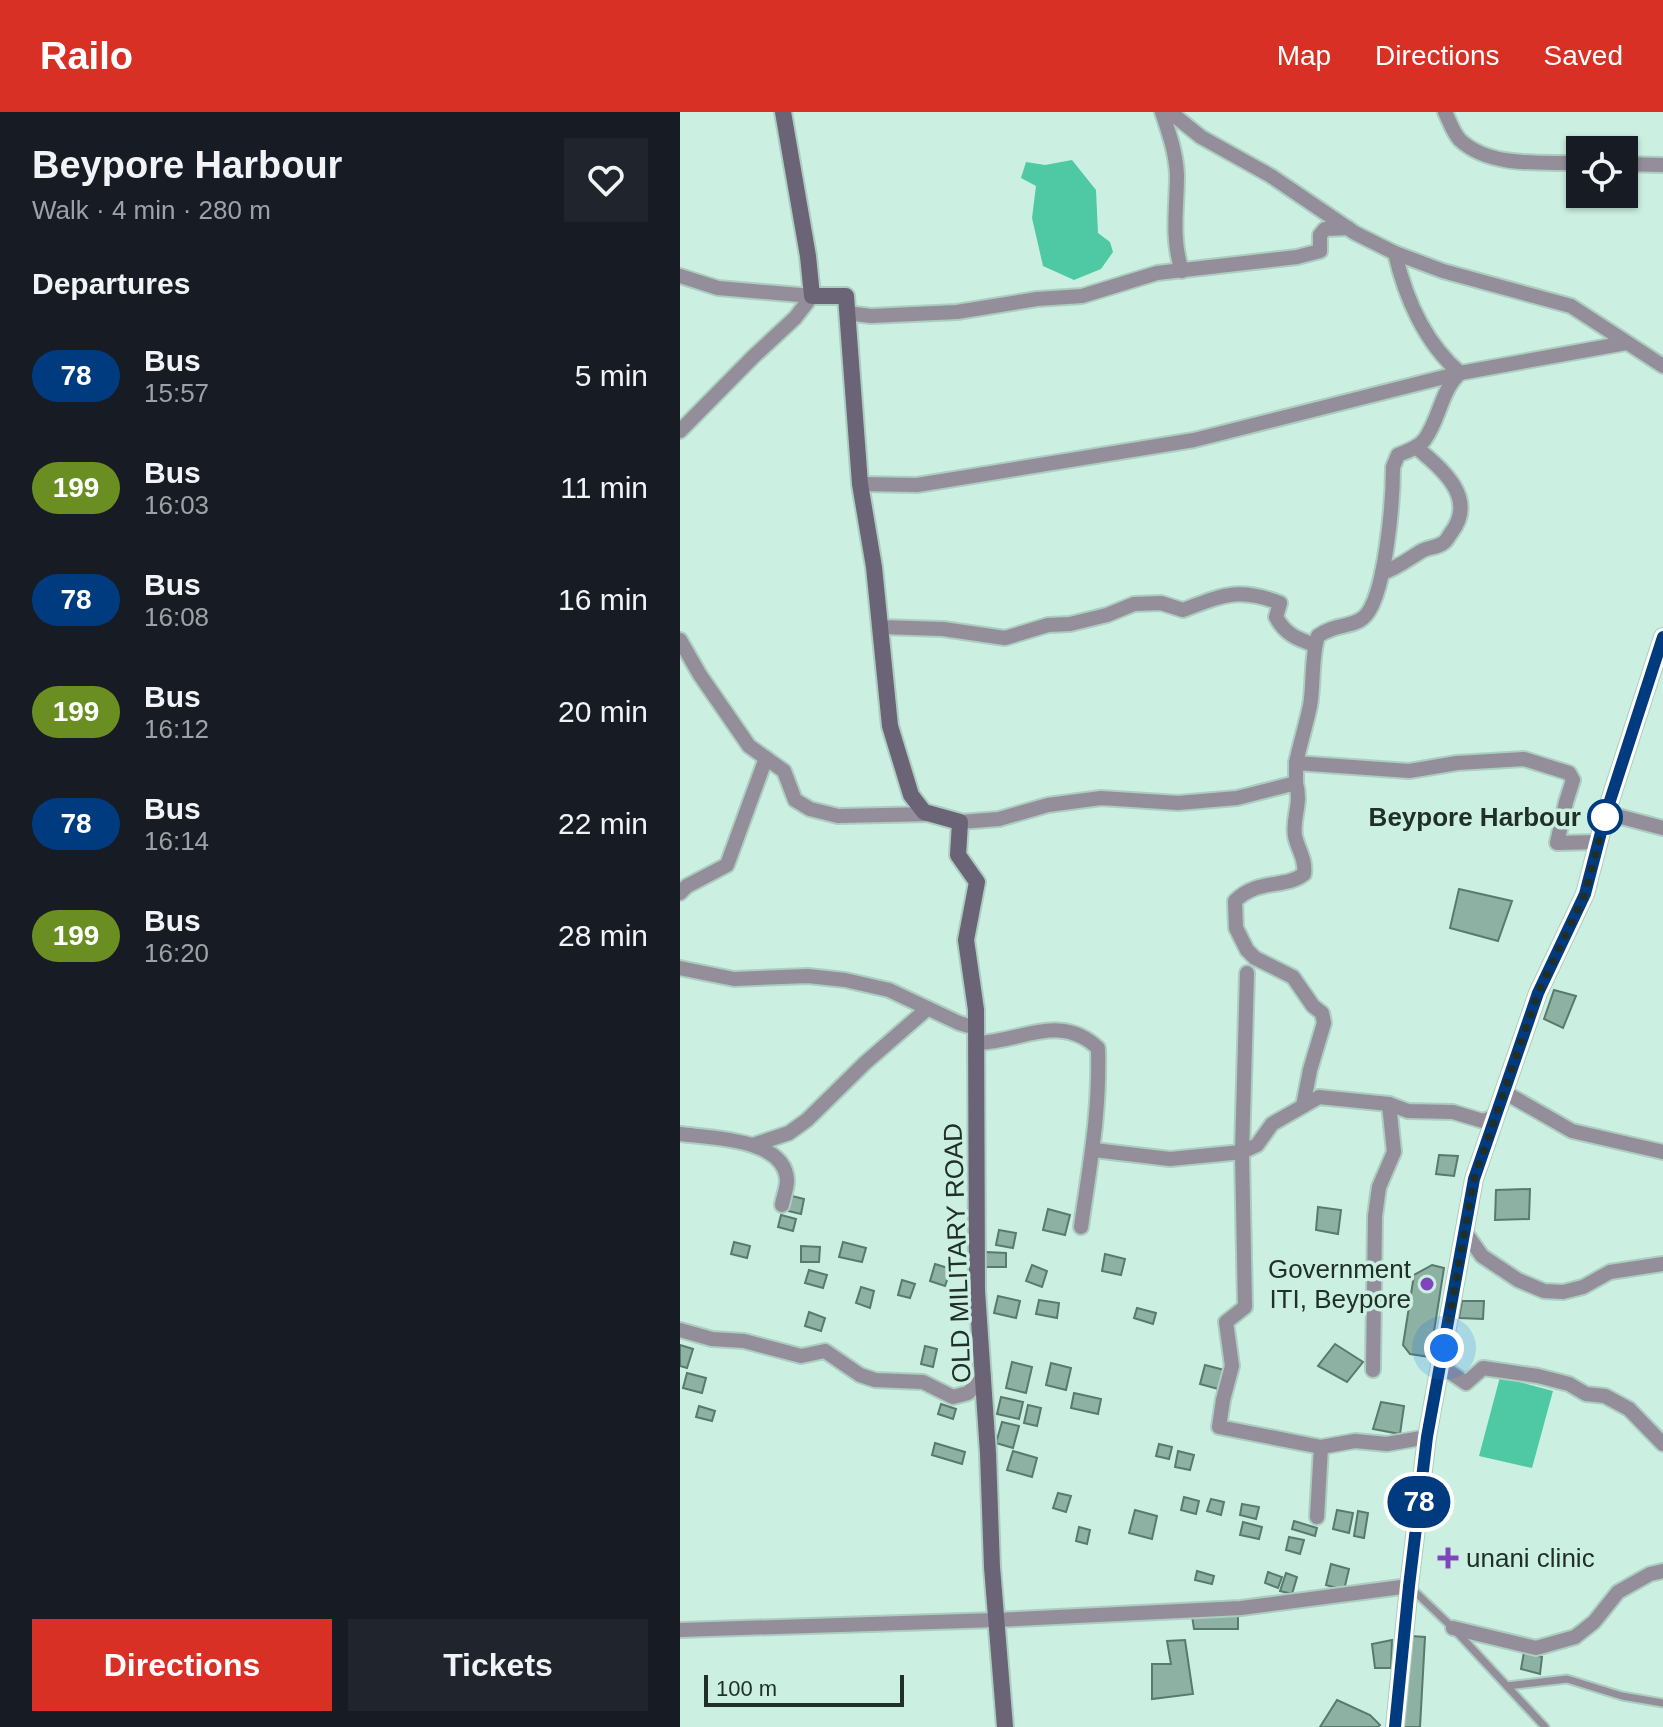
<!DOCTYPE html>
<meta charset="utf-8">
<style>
:root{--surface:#171b24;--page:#20242c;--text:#f1f3f6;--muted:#9ea1a6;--accent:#d93025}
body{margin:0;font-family:Arial,sans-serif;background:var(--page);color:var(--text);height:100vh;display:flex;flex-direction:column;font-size:30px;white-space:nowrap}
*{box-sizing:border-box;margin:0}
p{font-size:26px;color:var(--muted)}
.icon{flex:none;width:44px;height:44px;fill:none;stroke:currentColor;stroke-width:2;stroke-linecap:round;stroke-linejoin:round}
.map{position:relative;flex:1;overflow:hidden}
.details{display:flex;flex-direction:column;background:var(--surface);width:680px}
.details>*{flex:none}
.badge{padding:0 16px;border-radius:26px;font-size:28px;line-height:52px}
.tools{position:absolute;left:886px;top:24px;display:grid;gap:16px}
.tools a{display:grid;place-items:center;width:72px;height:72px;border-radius:0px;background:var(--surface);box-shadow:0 2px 6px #0004;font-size:40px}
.scale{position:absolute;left:24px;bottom:20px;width:200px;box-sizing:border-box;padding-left:8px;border:4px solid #212f2a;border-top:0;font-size:22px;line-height:28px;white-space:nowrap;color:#212f2a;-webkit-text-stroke:6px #cbf0e1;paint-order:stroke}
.you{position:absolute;width:40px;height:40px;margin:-20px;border:6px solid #fff;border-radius:50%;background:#1a73e8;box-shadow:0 0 0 12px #1a73e833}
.map>.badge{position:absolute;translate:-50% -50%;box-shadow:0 0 0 4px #fff}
h2{padding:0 32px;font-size:30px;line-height:72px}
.round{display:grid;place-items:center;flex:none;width:84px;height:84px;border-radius:0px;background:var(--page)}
.headline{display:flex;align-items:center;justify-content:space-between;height:136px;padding:0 32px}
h1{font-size:38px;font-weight:600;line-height:60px}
.primary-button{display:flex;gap:16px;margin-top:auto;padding:16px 32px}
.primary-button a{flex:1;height:92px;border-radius:0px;background:var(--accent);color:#fff;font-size:32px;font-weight:600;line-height:92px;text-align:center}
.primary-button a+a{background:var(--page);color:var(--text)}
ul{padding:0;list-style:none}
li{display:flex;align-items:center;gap:24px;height:112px;padding:0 32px}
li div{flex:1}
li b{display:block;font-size:30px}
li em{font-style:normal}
li .badge{min-width:88px;font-weight:700;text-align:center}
header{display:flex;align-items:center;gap:48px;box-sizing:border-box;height:112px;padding:0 40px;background:var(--accent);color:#fff}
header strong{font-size:38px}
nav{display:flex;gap:44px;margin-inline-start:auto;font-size:28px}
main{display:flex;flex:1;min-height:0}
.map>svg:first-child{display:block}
.water{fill:#4fc9a3}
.building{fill:#8db1a3;stroke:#597a6e;stroke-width:2}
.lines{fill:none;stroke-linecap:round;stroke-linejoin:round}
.lane-casing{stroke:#accdc0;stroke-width:11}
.street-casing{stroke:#accdc0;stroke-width:18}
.secondary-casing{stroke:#accdc0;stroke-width:20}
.lane{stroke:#938e9a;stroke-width:7}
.street{stroke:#938e9a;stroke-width:14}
.secondary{stroke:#6b6476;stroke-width:16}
.line-casing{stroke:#fff;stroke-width:18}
.line{stroke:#003b80;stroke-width:12}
.walk{stroke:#212f2a;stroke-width:8;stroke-dasharray:0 14.4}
.stop-dot{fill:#fff;stroke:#003b80;stroke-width:4}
.poi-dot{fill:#8145bb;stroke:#cbf0e1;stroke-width:3}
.labels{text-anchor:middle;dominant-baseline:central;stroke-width:7;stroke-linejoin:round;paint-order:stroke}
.stop-label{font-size:26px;font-weight:bold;fill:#212f2a;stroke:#cbf0e1;text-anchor:end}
.street-label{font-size:26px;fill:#212f2a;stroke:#cbf0e1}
.poi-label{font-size:26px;fill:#212f2a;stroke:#cbf0e1;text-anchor:end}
</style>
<header>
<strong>Railo</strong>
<nav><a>Map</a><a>Directions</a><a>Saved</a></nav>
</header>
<main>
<section class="details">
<div class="headline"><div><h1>Beypore Harbour</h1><p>Walk · 4 min · 280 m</p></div><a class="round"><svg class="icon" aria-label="heart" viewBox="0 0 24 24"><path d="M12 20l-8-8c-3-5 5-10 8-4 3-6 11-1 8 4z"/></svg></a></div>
<h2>Departures</h2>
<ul>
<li><span class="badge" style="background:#003b80;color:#fff">78</span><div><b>Bus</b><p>15:57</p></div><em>5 min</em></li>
<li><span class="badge" style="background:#6b8e23;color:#fff">199</span><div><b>Bus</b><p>16:03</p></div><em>11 min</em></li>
<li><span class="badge" style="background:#003b80;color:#fff">78</span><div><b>Bus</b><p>16:08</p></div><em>16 min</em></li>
<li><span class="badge" style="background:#6b8e23;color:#fff">199</span><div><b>Bus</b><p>16:12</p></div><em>20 min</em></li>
<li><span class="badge" style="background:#003b80;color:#fff">78</span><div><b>Bus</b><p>16:14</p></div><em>22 min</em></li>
<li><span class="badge" style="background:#6b8e23;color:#fff">199</span><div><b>Bus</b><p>16:20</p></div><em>28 min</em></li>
</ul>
<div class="primary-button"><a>Directions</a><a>Tickets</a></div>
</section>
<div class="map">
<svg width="983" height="1615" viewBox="0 0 983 1615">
<rect width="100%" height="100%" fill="#cbf0e1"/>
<g class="water">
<polygon points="392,48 416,78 418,121 430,130 433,140 421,157 394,168 363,154 352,106 356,74 341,66 346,50 365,53"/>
<polygon points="820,1265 873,1279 852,1356 799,1344"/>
</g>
<g class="building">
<polygon points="779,777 832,789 818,829 770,816"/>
<polygon points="874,878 896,884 883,916 864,907"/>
<polygon points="759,1043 778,1044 774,1064 756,1062"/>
<polygon points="850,1077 849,1107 815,1108 816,1078"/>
<polygon points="108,1083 124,1087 121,1102 104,1098"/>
<polygon points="638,1095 661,1098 658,1122 636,1118"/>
<polygon points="368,1097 390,1103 385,1123 363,1118"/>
<polygon points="101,1103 116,1107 113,1119 98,1115"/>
<polygon points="319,1118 336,1121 333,1136 316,1133"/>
<polygon points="54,1130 70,1134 67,1146 51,1142"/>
<polygon points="163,1130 186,1136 182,1150 159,1145"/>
<polygon points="121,1134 140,1135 139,1150 121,1150"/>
<polygon points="306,1140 326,1141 326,1155 305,1155"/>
<polygon points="425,1142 445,1147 441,1163 422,1159"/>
<polygon points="255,1152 271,1157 265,1174 250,1169"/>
<polygon points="352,1153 367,1159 362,1175 346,1169"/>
<polygon points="752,1153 764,1156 750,1245 730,1242 723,1233 734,1163"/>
<polygon points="129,1158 147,1163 143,1176 125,1171"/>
<polygon points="222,1168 235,1172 230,1186 218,1183"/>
<polygon points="181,1175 194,1179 190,1196 176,1191"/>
<polygon points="318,1184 340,1189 336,1206 314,1201"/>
<polygon points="359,1188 379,1191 377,1206 356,1202"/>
<polygon points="782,1189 804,1189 803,1207 779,1206"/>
<polygon points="457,1196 476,1201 473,1212 454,1206"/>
<polygon points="129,1200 145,1206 141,1219 125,1214"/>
<polygon points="655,1232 683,1250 667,1270 638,1254"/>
<polygon points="0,1233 13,1237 7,1256 0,1254"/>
<polygon points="245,1234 257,1237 253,1255 241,1252"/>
<polygon points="332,1250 352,1255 346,1281 326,1276"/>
<polygon points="371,1251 391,1256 386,1278 366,1273"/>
<polygon points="525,1253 548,1259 542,1278 520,1272"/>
<polygon points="7,1261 26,1266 22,1281 3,1276"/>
<polygon points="394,1281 421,1287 418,1302 391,1296"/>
<polygon points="321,1285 343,1290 339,1307 317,1302"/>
<polygon points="701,1290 724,1294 720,1322 693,1317"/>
<polygon points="261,1292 276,1297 273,1307 258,1302"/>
<polygon points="348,1293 361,1296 357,1314 344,1311"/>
<polygon points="19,1294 35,1299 32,1309 16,1305"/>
<polygon points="322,1310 339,1314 333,1336 316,1331"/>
<polygon points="255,1331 285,1340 282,1352 252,1343"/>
<polygon points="479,1332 492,1335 489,1347 476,1344"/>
<polygon points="333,1339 357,1346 352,1365 327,1358"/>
<polygon points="498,1339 514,1343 510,1358 495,1355"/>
<polygon points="378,1381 391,1384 386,1400 373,1396"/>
<polygon points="504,1385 519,1389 516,1402 501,1398"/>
<polygon points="531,1387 544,1390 541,1403 527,1399"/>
<polygon points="562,1392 579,1395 576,1407 560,1403"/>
<polygon points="455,1398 477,1404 472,1427 449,1421"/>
<polygon points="657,1398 673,1401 669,1421 653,1417"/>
<polygon points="678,1399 688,1401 684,1426 674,1424"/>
<polygon points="614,1409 637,1416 635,1424 612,1417"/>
<polygon points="563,1410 582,1415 579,1427 560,1423"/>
<polygon points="399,1415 410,1418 407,1432 396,1429"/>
<polygon points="609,1425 624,1428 620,1442 606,1438"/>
<polygon points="651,1452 669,1457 664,1478 646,1473"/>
<polygon points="517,1459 534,1464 532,1472 515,1468"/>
<polygon points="588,1460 602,1465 598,1476 585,1471"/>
<polygon points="606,1461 617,1465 612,1482 600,1479"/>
<polygon points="558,1503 558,1517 514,1517 512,1504"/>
<polygon points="731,1524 745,1525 740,1615 721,1615"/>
<polygon points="505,1528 513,1582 472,1587 472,1552 491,1552 487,1529"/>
<polygon points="712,1528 711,1556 695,1556 692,1532"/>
<polygon points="844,1540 862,1545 860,1562 841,1557"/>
<polygon points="657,1588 690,1603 700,1613 698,1615 640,1615"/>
</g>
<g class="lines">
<g class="lane-casing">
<g id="lane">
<polyline points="730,1475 773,1516 865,1615"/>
<polyline points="827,1574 887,1567 942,1584 983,1591"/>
</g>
</g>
<g class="street-casing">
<g id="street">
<path d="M 482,0 C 489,21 496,41 497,63 C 497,96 491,126 502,159"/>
<polyline points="490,0 521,25 591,64 675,121 715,141 763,159 891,194 983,254"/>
<path d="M 765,0 C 769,8 773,21 780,28 C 810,56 862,50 900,51"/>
<polyline points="944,52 983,53"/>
<polyline points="0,164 38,176 132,184"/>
<polyline points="167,201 191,204 277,200 357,187 402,184 477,161 617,145 640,139 640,123 645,117 668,116"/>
<polyline points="0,319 73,245 115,206 132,184"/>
<polyline points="180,372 237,373 514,328 780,261 946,231"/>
<path d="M 702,461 C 717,456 727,448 740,440 C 747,435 757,436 763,431 C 767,429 768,425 771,421 C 798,386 762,357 736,335"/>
<path d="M 201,515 L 263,517 L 325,526 L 368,513 L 390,512 L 427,503 L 454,492 L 481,491 L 503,498 C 543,483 558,475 600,491 L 596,505 C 605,522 617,527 635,533"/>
<polyline points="0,528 20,563 69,634 104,659 115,688 130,697 158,704 252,702"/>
<path d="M 616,651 C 620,632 626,613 630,594 C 634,572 631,544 638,524 C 656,511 671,516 683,506 C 706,488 713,385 713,355 L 718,343 C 727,339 739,336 745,327 C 760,306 761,278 780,261 C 745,231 725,185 715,141"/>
<path d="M 616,671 C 622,694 612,704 615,724 C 618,738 626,747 624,762 C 605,777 578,766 555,789 L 556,816 L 567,838 L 575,846 L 613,865 L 633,894 L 642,901 L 644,911 L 630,958 L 623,994"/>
<polyline points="926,701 983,716"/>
<polyline points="280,710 319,707 368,693 421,686 498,691 557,686 616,671 616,651 729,659 777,651 844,647 889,661 893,668 886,690 877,731 918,730"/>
<polyline points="0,781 7,774 47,753 86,646"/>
<polyline points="0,856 54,867 128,864 165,868 209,878 279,911 296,916"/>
<polyline points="567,861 562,1040 565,1195 546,1210 552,1254 543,1288 539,1315 641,1335"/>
<path d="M 297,931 C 341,930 380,900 418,936 C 420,1001 410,1051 401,1115"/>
<polyline points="824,980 892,1019 983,1040"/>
<path d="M 0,1022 C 30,1026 106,1026 107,1069 C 107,1076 103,1086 102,1093"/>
<polyline points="76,1032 109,1021 127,1008 185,951 247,897"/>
<polyline points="414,1038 490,1047 562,1040 577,1033 592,1012 639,985 709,992 728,999 773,1000 803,1009 814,1005 818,997"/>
<polyline points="785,1120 802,1144 838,1168 864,1179 883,1180 903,1175 930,1160 983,1152"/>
<polyline points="0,1218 32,1227 64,1229 121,1244 145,1239 180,1263 195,1268 243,1270 273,1285 288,1281 304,1265"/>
<polyline points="761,1254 786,1271 803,1256 858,1264 889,1272 906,1282 925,1284 949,1297 983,1332"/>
<polyline points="693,1258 695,1104 699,1075 714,1040 709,992"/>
<polyline points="637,1405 641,1335 675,1329 707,1332 747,1325"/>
<polyline points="773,1516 856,1536 895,1525 914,1510 938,1480 970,1462 983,1459"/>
<polyline points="0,1518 316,1508 561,1496 729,1474"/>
</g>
</g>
<g class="secondary-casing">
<g id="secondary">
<polyline points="103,0 128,144 132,184 166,184 180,372 194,455 210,614 231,683 244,700 280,710 278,743 297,770 286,828 296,898 297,1179 308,1341 312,1455 325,1615"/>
<polyline points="715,1615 729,1474 747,1325 794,1067 858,881 905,782 926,701 983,525"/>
</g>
</g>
<use href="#lane" class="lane"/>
<use href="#street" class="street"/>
<use href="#secondary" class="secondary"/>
</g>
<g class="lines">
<g class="line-casing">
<polyline id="line" points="715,1615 729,1474 747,1325 794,1067 858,881 905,782 926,701 983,525"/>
</g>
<use href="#line" class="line"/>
<polyline class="walk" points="764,1236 794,1067 858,881 905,782 926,701 925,705"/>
</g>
<circle class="stop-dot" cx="925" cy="705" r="16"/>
<g class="poi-dot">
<circle cx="747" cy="1172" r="8"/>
<path d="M764 1434h8v8h8v8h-8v8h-8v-8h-8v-8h8z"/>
</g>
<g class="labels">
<g class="stop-label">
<text x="901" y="705">Beypore Harbour</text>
</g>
<g class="street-label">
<text transform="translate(277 1141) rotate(-92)">OLD MILITARY ROAD</text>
</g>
<g class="poi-label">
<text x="731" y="1157">Government<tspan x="731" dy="30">ITI, Beypore</tspan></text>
<text x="786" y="1446" text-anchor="start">unani clinic</text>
</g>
</g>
</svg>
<div class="tools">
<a><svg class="icon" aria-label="locate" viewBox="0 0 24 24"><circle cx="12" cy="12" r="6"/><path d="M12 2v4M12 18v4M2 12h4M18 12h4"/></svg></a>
</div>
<div class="scale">100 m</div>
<div class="you" style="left:764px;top:1236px"></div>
<b class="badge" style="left:739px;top:1390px;background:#003b80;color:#fff">78</b>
</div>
</main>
